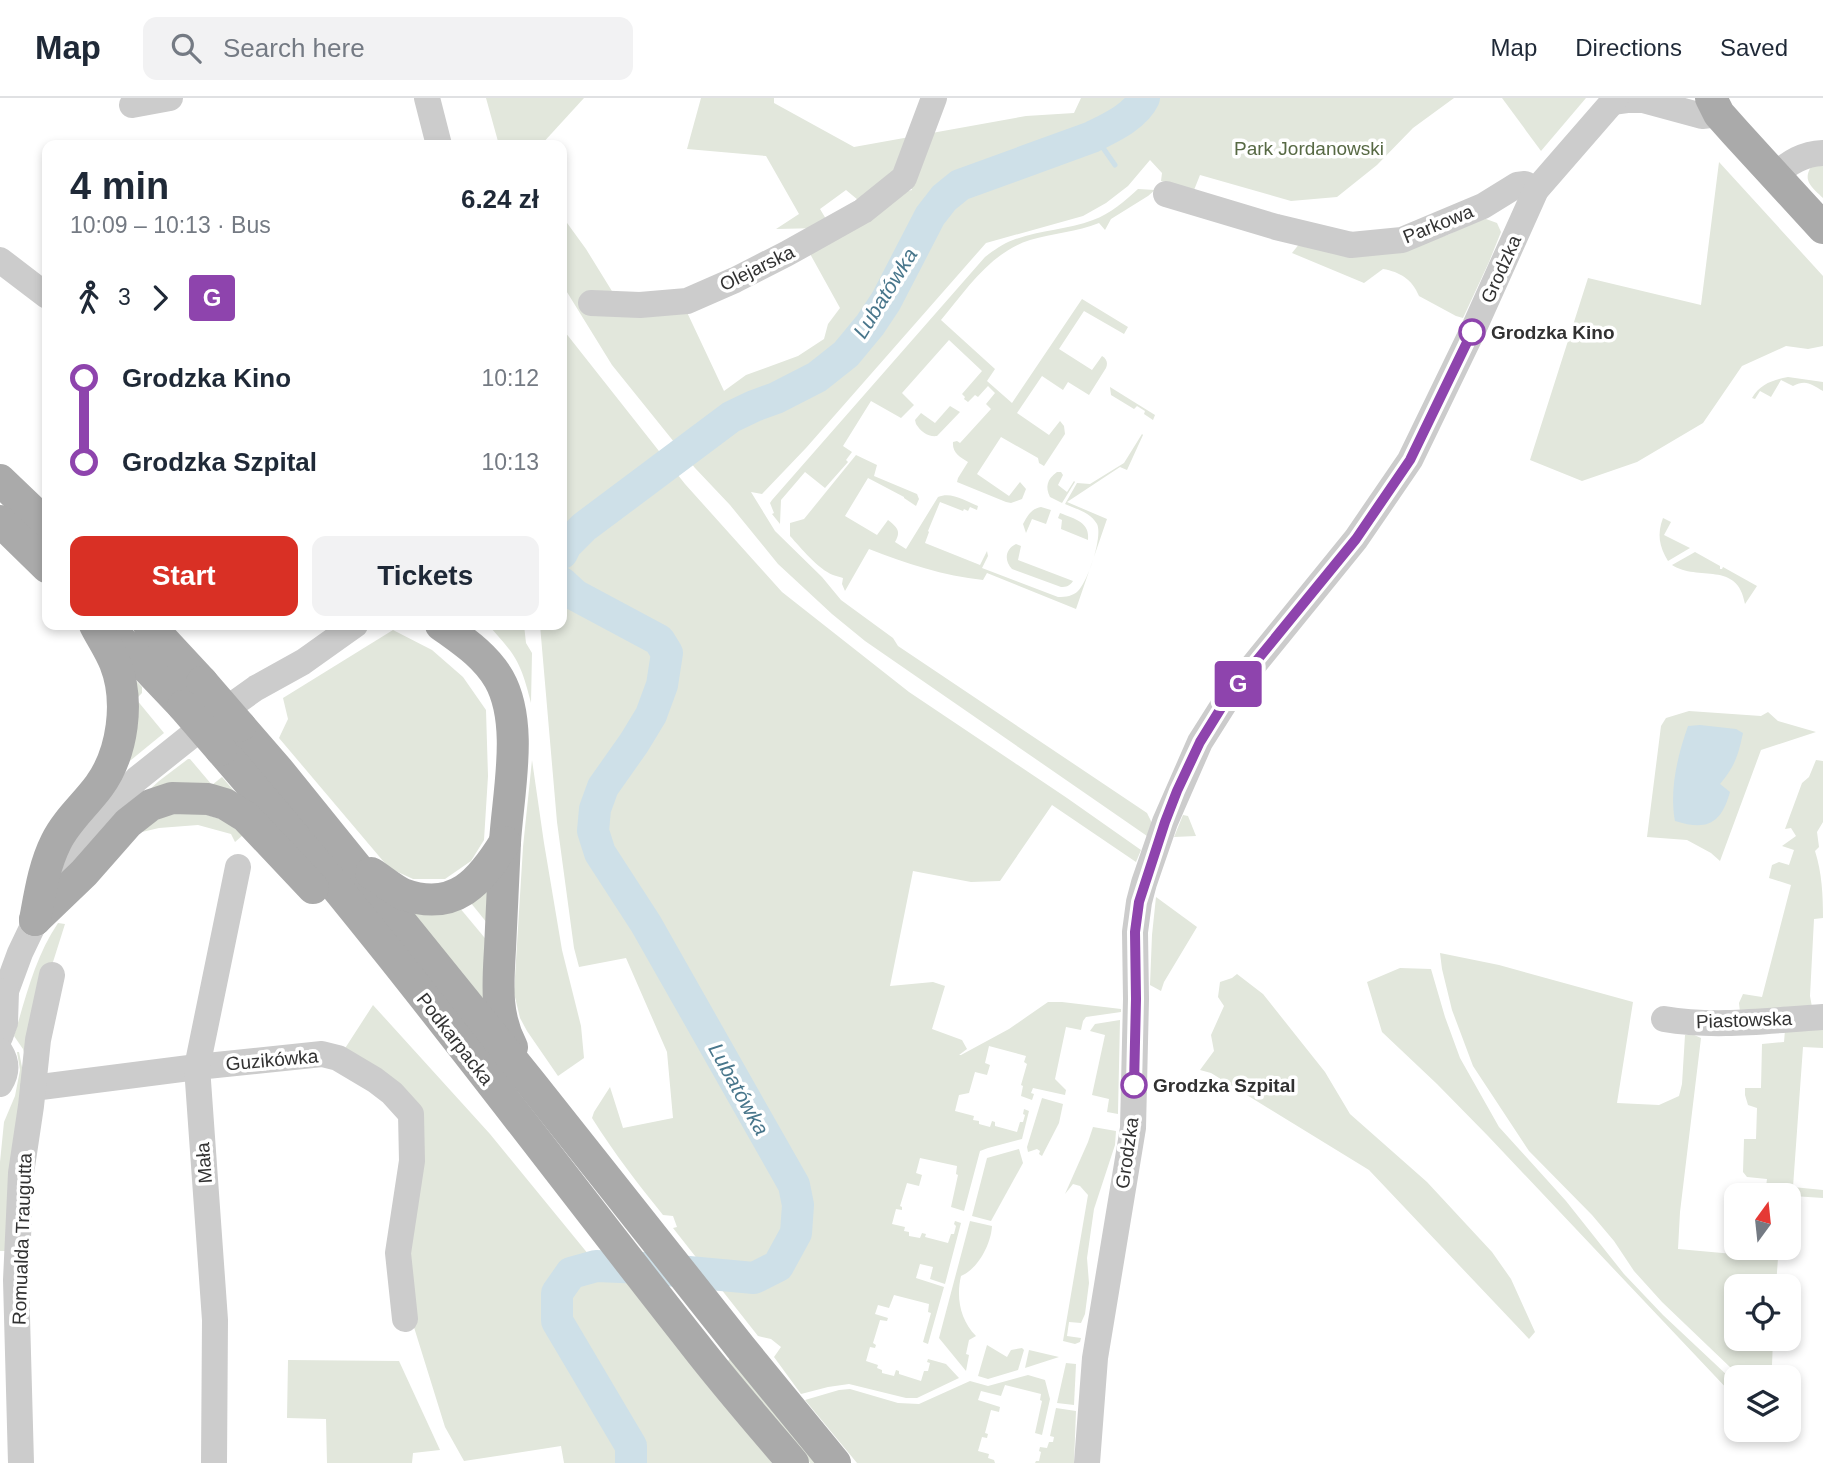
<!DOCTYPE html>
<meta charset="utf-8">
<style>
:root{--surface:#fff;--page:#f2f2f3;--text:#1f2937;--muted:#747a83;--line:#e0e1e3;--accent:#d93025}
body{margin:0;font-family:Helvetica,sans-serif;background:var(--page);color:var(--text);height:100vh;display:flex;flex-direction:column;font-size:26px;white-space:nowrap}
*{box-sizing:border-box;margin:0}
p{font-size:23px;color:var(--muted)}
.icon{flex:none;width:38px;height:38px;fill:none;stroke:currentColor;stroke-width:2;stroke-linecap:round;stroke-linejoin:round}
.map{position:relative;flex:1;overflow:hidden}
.drawer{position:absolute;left:42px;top:42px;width:525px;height:490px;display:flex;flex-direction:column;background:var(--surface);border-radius:14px;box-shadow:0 4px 10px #0003}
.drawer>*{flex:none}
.badge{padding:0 14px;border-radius:5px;font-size:24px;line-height:46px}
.needle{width:46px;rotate:15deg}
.buttons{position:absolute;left:1724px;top:1085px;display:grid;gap:14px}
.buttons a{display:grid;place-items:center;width:77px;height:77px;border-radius:14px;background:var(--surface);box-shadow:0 4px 10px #0003;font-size:35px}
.map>.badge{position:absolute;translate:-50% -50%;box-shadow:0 0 0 4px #fff}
.legs{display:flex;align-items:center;gap:10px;height:77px;padding:0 28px;font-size:23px}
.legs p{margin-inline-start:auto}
.overview{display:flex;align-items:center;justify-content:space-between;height:119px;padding:0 28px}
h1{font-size:38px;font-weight:600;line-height:52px}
.cta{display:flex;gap:14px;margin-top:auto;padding:14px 28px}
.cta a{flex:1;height:80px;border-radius:14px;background:var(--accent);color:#fff;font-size:28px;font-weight:600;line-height:80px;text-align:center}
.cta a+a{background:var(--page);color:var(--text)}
ul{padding:0 28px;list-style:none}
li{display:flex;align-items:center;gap:24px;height:84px;font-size:26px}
li i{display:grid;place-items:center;width:10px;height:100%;margin:0 9px;background:currentColor}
li i::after{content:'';width:18px;height:18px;margin:-9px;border:5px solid;border-radius:50%;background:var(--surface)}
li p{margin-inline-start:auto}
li:first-child i{background:linear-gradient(#0000 50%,currentColor 0)}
li:last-child i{background:linear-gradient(currentColor 50%,#0000 0)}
header{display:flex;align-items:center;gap:42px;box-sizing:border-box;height:98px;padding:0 35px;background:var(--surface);border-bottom:2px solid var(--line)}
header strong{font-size:33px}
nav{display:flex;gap:38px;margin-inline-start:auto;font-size:24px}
.search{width:490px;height:63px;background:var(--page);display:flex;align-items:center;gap:18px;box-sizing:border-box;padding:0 24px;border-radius:14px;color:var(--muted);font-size:26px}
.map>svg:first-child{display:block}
.green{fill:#e2e7dc}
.water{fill:#cee0e8}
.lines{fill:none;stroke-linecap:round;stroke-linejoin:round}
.stream{stroke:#cee0e8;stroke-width:5}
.river{stroke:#cee0e8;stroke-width:32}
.minor{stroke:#ccc;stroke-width:26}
.major{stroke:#aaa;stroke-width:32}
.major-bridge{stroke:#aaa;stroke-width:32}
.line-1-casing{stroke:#fff;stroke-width:16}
.line-1{stroke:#8e44ad;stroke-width:10}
.stop-1-dot{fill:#fff;stroke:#8e44ad;stroke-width:3.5}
.labels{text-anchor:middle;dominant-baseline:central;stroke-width:7;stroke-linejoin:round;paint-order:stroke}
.park-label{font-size:19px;fill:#576944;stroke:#fff}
.street-label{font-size:19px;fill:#323232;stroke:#fff}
.stop-label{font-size:19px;font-weight:bold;fill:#323232;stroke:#fff;text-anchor:start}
.water-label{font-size:21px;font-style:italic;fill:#48768b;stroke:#fff}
</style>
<header>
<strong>Map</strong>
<div class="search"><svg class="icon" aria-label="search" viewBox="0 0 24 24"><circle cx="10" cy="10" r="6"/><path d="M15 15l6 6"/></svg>Search here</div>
<nav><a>Map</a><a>Directions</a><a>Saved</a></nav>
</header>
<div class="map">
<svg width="1823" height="1365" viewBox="0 0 1823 1365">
<rect width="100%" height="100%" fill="#fff"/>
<g class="green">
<polygon points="486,0 584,0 541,47 499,47"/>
<polygon points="701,0 774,0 774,5 854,49 1026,18 1074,15 1081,0 1454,0 1413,30 1377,67 1337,99 1291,103 1200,77 1194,92 1161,83 1162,75 1150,62 1128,88 1106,105 1083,118 986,145 806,350 762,396 751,394 775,433 822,479 841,502 893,540 898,548 1147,715 1152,725 1147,738 865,543 832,516 778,466 730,407 695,370 612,267 562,186 562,118 586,151 615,198 685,210 724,293 746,277 798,258 824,241 828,226 840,210 809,154 892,96 912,92 903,72 858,102 846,92 820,111 826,121 821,130 776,131 799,116 766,58 687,51"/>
<polygon points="1502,0 1586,0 1541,53"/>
<polygon points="1719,64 1823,178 1823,248 1808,251 1786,248 1742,268 1703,325 1637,364 1582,383 1530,362 1588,180 1701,207"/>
<path d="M 1823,67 L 1823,100 C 1813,90 1802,83 1811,69 Z"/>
<path d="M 1138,91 L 1155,92 L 1148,98 L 1111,121 L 1105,132 L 1099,125 C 1077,134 1053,135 1030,142 C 991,154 966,192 941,222 L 995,271 L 987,283 L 1012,305 L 1082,201 L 1128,229 L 1124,236 L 1084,213 L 1059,251 L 1092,272 L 1102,258 C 1107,261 1108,265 1106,270 L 1089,297 L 1068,284 L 1063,292 L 1042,278 L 1017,315 L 1049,337 L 1060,323 L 1064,328 L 1065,336 L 1044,368 L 1039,365 L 1038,360 L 1001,339 L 977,376 L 1009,398 L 1020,384 L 1026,391 L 1022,401 L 1011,405 L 1006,404 L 957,384 L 958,380 L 968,364 C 960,359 952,355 953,344 L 957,343 L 960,345 L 991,311 L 986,306 L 995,295 L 988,288 L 978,299 L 975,297 L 968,304 L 964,301 L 965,299 L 962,296 L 982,273 L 949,242 L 902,295 L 914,307 L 901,320 L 871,303 L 843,348 L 852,354 L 846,362 L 848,364 L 825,390 L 805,374 L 781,402 L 780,426 L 772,416 L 774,415 L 770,405 L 772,402 L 985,159 C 993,153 1002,146 1013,142 C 1039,132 1067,132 1093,122 C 1110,116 1125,103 1138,91 Z"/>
<path d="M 1486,121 L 1497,125 L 1501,134 L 1489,164 L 1463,220 L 1456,218 L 1419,198 C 1412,181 1400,174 1383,171 L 1364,185 L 1292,155 L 1300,145 L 1421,146 L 1450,136 L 1474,123 Z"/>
<path d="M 565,234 L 685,386 L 782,494 L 909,594 L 1067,700 L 1141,752 L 1136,764 L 1052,707 L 1000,783 L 971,784 L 913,773 L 890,888 L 933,884 L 945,888 L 932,931 L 962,942 L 967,951 L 959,957 L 961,957 L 1009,931 L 1048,904 L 1062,904 L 1121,911 L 1121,914 L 1086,919 L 1083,923 L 1081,932 L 1066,929 L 1055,981 L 1066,992 L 1065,997 L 1033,990 L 1031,995 L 1034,996 L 1032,1002 L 1021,998 L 1023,988 L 1021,987 L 1027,966 L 1024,964 L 1026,958 L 989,948 L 985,965 L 990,967 L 987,977 L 975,974 L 969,995 L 959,997 L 955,1013 L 974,1018 L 973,1022 L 979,1023 L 979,1026 L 990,1029 L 992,1023 L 995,1024 L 995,1028 L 1017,1034 L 1020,1024 L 1023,1024 L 1025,1017 L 1023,1016 L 1024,1011 L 1029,1013 L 1022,1041 L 988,1050 L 980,1053 L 964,1113 L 951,1109 L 958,1077 L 956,1076 L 957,1068 L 920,1060 L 916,1075 L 922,1077 L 919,1088 L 907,1085 L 900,1108 L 902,1109 L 902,1112 L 896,1111 L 892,1126 L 905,1129 L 904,1133 L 909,1134 L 909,1138 L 920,1140 L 922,1135 L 926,1136 L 925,1139 L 948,1145 L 951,1136 L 954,1136 L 956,1128 L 954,1126 L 955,1123 L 961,1125 L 945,1186 L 930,1181 L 933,1169 L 920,1166 L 916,1180 L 944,1189 L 928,1246 L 923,1244 L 931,1215 L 928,1214 L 929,1206 L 894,1197 L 889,1210 L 878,1207 L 875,1216 L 888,1220 L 887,1223 L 880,1222 L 873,1245 L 876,1247 L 875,1250 L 870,1249 L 866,1263 L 878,1267 L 877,1270 L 882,1272 L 882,1275 L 894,1278 L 896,1272 L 899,1273 L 899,1276 L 921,1283 L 924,1273 L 928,1273 L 930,1265 L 927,1264 L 928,1261 L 946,1266 L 959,1280 L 917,1300 L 906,1300 L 849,1286 L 828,1289 L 801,1296 L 774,1259 L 781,1249 L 771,1241 L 758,1238 L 673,1130 L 677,1129 L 673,1118 L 663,1117 C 638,1086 614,1055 592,1020 L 594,1014 L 610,989 L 623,1030 L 673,1020 L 667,954 L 626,860 L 579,869 L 574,850 L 557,724 L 540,527 L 562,527 L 562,237 Z"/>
<path d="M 1788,279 L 1823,284 L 1823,293 C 1811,286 1806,281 1793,288 L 1781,282 L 1771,299 L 1760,293 L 1755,301 L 1752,300 C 1760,286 1773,282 1788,279 Z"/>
<polygon points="1110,289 1155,317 1153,322 1144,316 1145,313 1137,308 1134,311 1111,297"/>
<path d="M 950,308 L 960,314 L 937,338 C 928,339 921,334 916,326 L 915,322 L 921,315 L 935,325 Z"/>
<path d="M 1142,336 L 1143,337 L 1127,372 L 1120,369 L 1067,404 L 1107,421 L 1076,511 L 987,475 L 983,482 C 944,478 905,465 869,451 L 845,493 L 842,486 L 843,480 C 840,479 836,478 833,477 C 818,471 801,450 790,438 L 790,425 L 804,421 L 856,357 L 877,367 L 874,378 L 917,396 L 919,401 L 916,408 L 904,400 L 904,399 L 868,380 L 845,418 L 877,437 L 888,422 C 898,430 901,433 895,444 L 906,451 L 938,399 C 951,393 966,403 978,408 L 977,412 L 970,409 L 968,413 L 964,411 L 963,413 L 940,404 L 928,433 L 929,434 L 925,445 L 980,467 L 987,453 L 988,458 L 982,470 L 1058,499 C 1066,499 1073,498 1078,493 C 1088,483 1103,438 1097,426 C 1090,414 1076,411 1065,406 L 1077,385 L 1090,386 L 1124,365 Z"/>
<path d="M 1057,374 L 1061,374 L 1063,377 L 1058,387 L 1067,394 L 1074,383 L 1075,384 L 1062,405 L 1050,399 C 1045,389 1047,381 1057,374 Z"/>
<path d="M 1041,409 L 1051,412 L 1046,426 L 1032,421 L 1026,435 L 1023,426 C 1028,417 1031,411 1041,409 Z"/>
<path d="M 1060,415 C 1075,421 1090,424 1088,442 L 1061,431 L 1062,422 L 1058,420 Z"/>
<path d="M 1663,420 L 1671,424 L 1664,437 L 1690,450 L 1668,463 C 1659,448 1657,436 1663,420 Z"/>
<path d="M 1016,446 L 1021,448 L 1018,462 L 1073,483 C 1070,488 1066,489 1061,489 L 1012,471 C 1004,463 1005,451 1016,446 Z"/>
<path d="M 1695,454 L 1720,468 L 1720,471 L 1722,471 L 1723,469 L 1757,488 L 1745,506 C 1738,462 1698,484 1672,467 Z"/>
<path d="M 488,527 L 524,527 L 526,545 L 532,555 L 531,605 C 521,565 516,557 488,527 Z"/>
<polygon points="393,532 432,552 463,579 486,612 488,678 484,742 471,763 445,781 413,781 389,770 279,640 288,621 283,600"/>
<polygon points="128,574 142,589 142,595 136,601 164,635 120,671"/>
<polygon points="1689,613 1761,618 1768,614 1778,623 1816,634 1761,652 1720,763 1711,755 1687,742 1647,739 1661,628 1666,620"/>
<polygon points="188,661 190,661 212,687 222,679 246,707 135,705 159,683"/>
<polygon points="532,662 544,745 562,852 581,928 584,960 558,978 527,933 520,920 514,895 523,749"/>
<path d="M 1816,662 L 1823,663 L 1823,724 L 1817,734 L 1819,749 L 1815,753 C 1822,775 1823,797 1823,820 L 1814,821 L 1810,898 L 1812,909 L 1740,914 L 1739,905 L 1743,896 L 1762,899 L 1791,787 L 1769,780 L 1772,767 L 1779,764 L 1789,767 L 1794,752 L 1782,748 L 1796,738 L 1791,730 L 1785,731 L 1802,685 L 1809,679 Z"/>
<path d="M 197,714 L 224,722 L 243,737 L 235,744 L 231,736 L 198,727 L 159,730 L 142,734 C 159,716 174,715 197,714 Z"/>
<polygon points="1183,717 1188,718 1196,738 1174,739"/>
<polygon points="492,777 496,836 466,799"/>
<polygon points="395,798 454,803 494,851 489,908"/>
<polygon points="1156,799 1197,829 1164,884 1161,893 1150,887 1152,837"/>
<path d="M 58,825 L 65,826 L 53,864 L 49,872 L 29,973 L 23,951 L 14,938 C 26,899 35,859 58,825 Z"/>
<polygon points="1440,855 1499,867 1633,904 1617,1005 1659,1007 1679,998 1682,986 1685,937 1692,936 1701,940 1680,1114 1678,1151 1778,1160 1776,1188 1736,1188 1736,1241 1773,1241 1772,1267 1762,1276 1744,1271 1731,1270 1662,1204 1634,1173 1614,1143 1592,1117 1529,1053 1473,968 1452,912 1442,871"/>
<polygon points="1400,870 1431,871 1445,919 1460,960 1499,1029 1566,1103 1624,1176 1663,1217 1729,1279 1736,1280 1736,1290 1731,1295 1488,1038 1437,986 1382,934 1367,884"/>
<polygon points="1237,876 1263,896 1325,974 1350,1016 1427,1084 1492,1154 1511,1181 1535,1234 1529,1241 1369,1072 1211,975 1200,972 1214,953 1211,937 1224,908 1218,899 1220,884 1232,880"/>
<polygon points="373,907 490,1036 589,1157 627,1182 772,1365 564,1365 561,1348 464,1363 445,1329 408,1210 415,1009 342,955"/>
<polygon points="1120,922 1118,1014 1118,1016 1107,1014 1109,1001 1092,997 1105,937 1090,933 1095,926"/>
<polygon points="1823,930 1823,950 1803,949 1793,1089 1823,1092 1823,1100 1765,1096 1767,1081 1747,1079 1743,1074 1744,1041 1756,1041 1757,1010 1748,1007 1745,997 1745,990 1761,990 1762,946 1784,944 1785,932"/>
<polygon points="17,954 19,954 24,979 6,1153 0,1153 0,1064 4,1024 15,998 20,972"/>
<polygon points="1042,1000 1063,1006 1059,1025 1042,1058 1039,1056 1040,1053 1037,1051 1028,1054 1027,1049"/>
<polygon points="1093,1029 1116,1033 1115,1047 1094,1111 1087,1160 1089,1185 1085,1216 1081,1225 1069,1224 1067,1238 1081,1240 1080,1244 1075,1246 1063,1243 1088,1097 1080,1088 1073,1086 1065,1096 1088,1044"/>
<polygon points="1019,1051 1023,1065 991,1123 972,1118 987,1060"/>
<path d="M 970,1123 L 992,1128 C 991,1146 978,1171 961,1178 C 956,1199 960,1222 976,1238 L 969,1242 L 966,1256 L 969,1257 L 966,1273 L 939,1240 Z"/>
<polygon points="987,1247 1007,1259 1011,1252 1022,1250 1024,1252 1018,1272 988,1281 978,1278"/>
<polygon points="1029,1252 1059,1259 1025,1270"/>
<polygon points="731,1259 821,1365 810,1365 728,1263"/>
<polygon points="288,1262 399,1263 440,1352 413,1355 412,1365 327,1365 326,1321 287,1320"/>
<polygon points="1066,1265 1076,1266 1074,1307 1057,1305"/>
<polygon points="1028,1277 1045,1282 1050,1301 1042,1337 1035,1335 1042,1303 1040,1302 1041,1296 1005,1287 1001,1298 981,1293 978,1302 1000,1309 999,1314 991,1312 985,1335 988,1336 987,1340 982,1339 978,1353 989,1356 988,1360 994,1362 995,1365 857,1365 805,1302 839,1292 850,1291 898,1305 919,1306 970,1283 988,1288"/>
<polygon points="1056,1310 1076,1313 1074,1365 1035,1365 1036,1363 1039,1363 1041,1354 1039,1353 1040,1349 1047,1350 1049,1344 1053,1344 1054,1339 1050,1338"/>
</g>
<path class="water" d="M 1700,627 L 1736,631 L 1743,635 C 1738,658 1735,668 1720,686 L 1730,694 C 1721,726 1707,733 1675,723 C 1669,692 1678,656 1688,628 Z"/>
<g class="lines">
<polyline class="stream" points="1098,36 1101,47 1115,67"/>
<g class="river">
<path d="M 562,455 L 566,447 L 584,429 L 731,319 L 754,308 L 776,300 L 817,279 L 846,256 L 870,227 L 886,203 L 930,118 L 944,100 L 960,87 L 1092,39 C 1110,30 1135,19 1144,0"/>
<polyline points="562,485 575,497 659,542 667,555 662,587 651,617 634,645 603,689 595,711 593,733 600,755 646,826 794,1087 798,1107 796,1135 778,1168 754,1180 645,1170 596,1168 571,1175 557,1195 557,1223 631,1348 631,1365"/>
</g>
<g class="minor">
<polyline points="427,0 439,47"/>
<polyline points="1612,4 1627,2 1643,2 1702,18 1719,16"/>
<polyline points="132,7 170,0"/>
<path d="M 1775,77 C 1790,64 1803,56 1823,55"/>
<polyline points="1166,96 1276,129 1351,147 1402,142 1483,108 1517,87 1525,86 1536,92"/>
<polyline points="0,162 47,198"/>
<polyline points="591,205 640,207 687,203 735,182 786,156 863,113 904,80 934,0"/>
<polyline points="0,902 6,893 20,855 52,788 68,762 110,709 137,681 211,622 256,590 303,564 355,527"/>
<path d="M 1664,921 C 1717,930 1771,922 1823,919"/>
<polyline points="0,939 5,925 6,893"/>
<path d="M 0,953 C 7,964 7,975 0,986"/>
<polyline points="33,990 197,969 322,956 338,960 375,982 392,995 411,1016 412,1063 398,1155 405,1221"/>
<polyline points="21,1365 16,1182 21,1075 31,1008 38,942 52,877"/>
<polyline points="214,1365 215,1222 197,969 238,769"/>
<polyline points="1087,1365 1095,1260 1133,1030 1136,901 1135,834 1139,804 1144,785 1165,724 1200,644 1231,595 1356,441 1410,362 1474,230 1536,92 1616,0"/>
</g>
<g class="major">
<polyline points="1711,0 1719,16 1735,34 1823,130"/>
<polyline points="0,382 47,427"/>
<polyline points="0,423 47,469"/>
<polyline points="149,527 202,584"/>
<path d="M 441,527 C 463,543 485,557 499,581 C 524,625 508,695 505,744 C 503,780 502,815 500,851 C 498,886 495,917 512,949"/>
<polyline points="107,528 183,608"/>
<polyline points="240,628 279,673 531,985 741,1250 835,1365"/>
<path d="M 221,652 C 387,843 538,1048 695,1247 C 726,1287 760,1326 793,1365"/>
<path d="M 371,775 C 381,781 392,791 403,796 C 455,815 481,783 505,744"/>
<polyline points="35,822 84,775 128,725 151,707 172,700 208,701 225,706 246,719 313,790"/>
<path d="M 35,822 C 40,795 44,768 56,744 C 66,723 85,707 99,688 C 123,655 130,603 115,565 C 110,552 101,539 95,527"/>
</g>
<g class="major-bridge">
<polyline points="202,584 240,628"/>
<polyline points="183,608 221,652"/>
</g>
</g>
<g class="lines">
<g class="line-1-casing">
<polyline id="line-1" points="1134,987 1136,901 1135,834 1139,804 1165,724 1177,693 1200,644 1231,594 1356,441 1410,362 1472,234"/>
</g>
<use href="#line-1" class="line-1"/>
</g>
<g class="stop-1-dot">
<circle cx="1472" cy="234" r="12"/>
<circle cx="1134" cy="987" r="12"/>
</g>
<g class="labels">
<g class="park-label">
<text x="1309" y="50">Park Jordanowski</text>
</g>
<g class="street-label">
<text transform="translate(1438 126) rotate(-22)">Parkowa</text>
<text transform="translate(757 170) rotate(-26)">Olejarska</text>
<text transform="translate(1501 171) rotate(-66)">Grodzka</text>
<text transform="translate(1744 922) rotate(-2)">Piastowska</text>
<text transform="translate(455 941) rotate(52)">Podkarpacka</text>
<text transform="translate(272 962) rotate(-5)">Guzikówka</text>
<text transform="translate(1127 1055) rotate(-82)">Grodzka</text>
<text transform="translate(204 1065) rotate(-94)">Mała</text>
<text transform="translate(22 1141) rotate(-88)">Romualda Traugutta</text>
</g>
<g class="stop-label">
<text x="1491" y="234">Grodzka Kino</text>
<text x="1153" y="987">Grodzka Szpital</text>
</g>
<g class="water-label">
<text transform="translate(885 195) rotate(-58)">Lubatówka</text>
<text transform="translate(739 991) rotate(61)">Lubatówka</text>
</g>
</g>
</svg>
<div class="buttons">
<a><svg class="needle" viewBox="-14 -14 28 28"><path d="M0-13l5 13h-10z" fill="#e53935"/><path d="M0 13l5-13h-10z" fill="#747a83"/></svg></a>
<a><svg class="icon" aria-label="locate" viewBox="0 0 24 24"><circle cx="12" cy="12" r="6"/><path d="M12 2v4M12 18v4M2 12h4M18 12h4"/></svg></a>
<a><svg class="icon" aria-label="layers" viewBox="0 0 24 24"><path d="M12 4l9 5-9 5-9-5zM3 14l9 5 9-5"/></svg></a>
</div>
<b class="badge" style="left:1238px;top:586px;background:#8e44ad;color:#fff">G</b>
<section class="drawer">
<div class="overview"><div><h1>4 min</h1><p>10:09 – 10:13 · Bus</p></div><b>6.24 zł</b></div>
<div class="legs"><svg class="icon" aria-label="walk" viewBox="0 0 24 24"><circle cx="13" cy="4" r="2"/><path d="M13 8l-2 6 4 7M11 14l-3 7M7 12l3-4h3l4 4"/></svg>3<svg class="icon" aria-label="forward" viewBox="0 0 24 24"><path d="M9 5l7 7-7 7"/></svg><b class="badge" style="background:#8e44ad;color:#fff">G</b></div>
<ul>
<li><i style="color:#8e44ad"></i><b>Grodzka Kino</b><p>10:12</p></li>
<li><i style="color:#8e44ad"></i><b>Grodzka Szpital</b><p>10:13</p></li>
</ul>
<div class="cta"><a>Start</a><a>Tickets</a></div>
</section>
</div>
